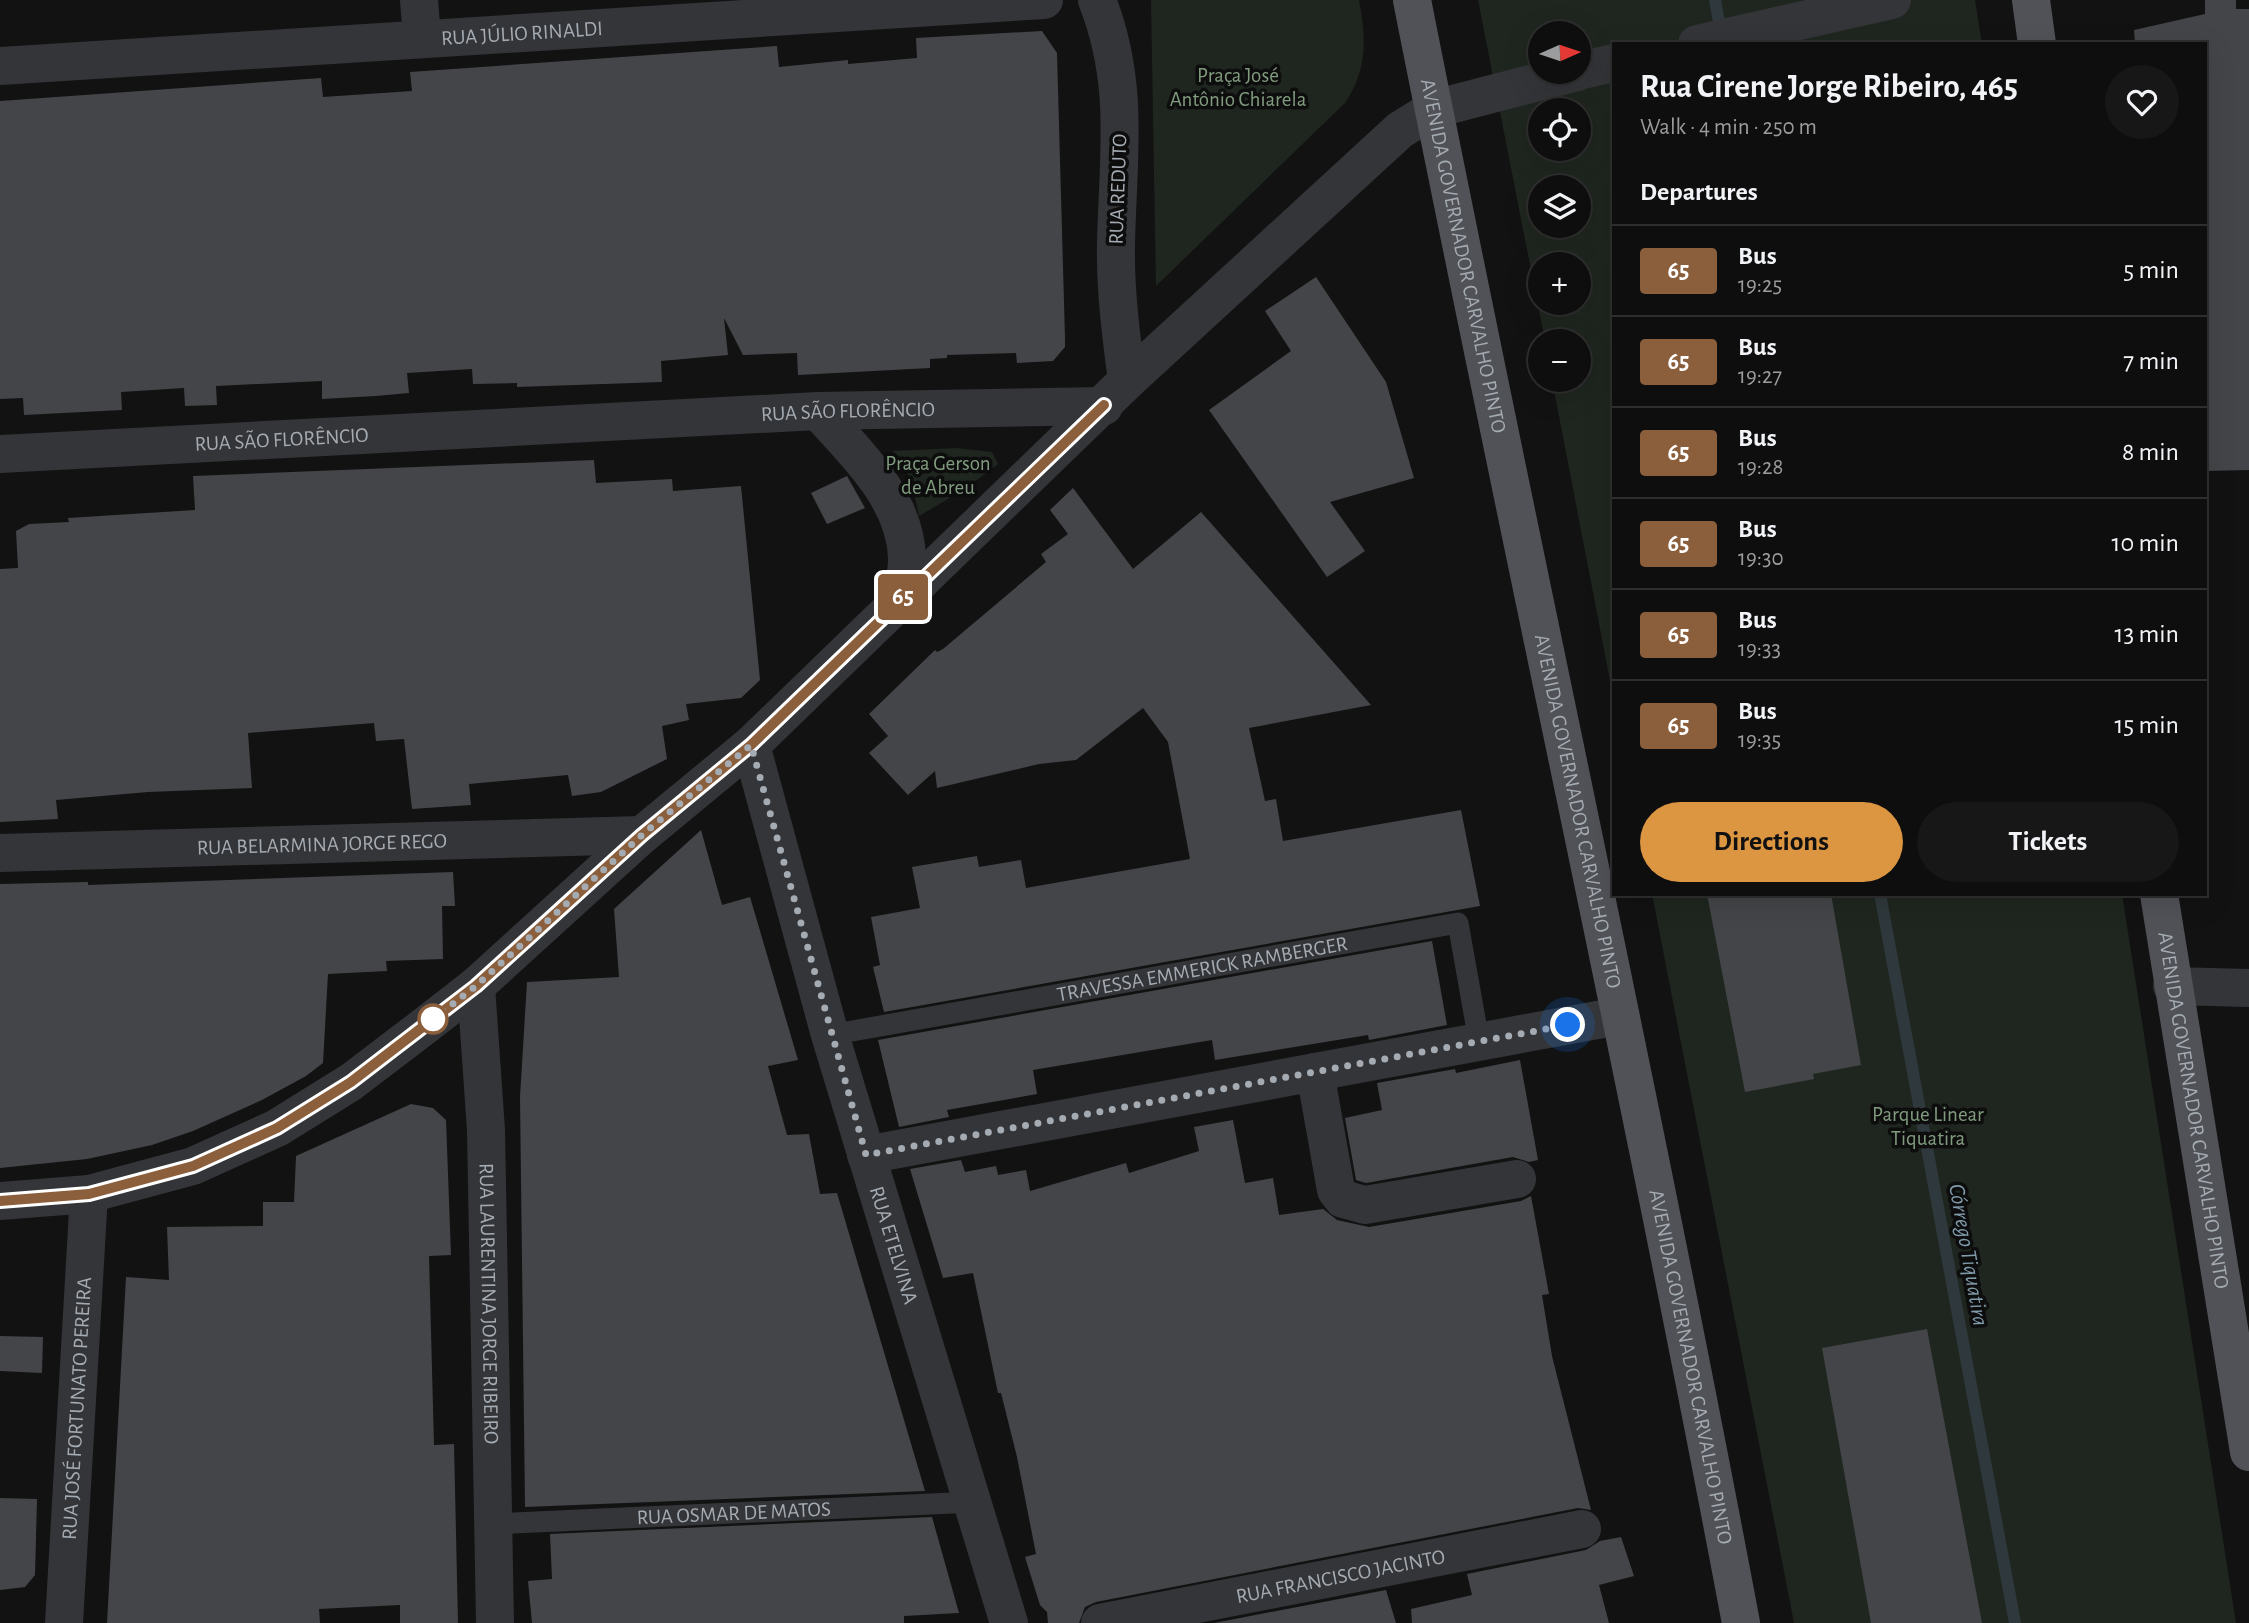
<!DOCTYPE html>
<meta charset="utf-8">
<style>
:root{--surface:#0e0e0e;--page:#171717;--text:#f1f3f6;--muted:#9b9c9e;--line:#2e2e2e;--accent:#dc9642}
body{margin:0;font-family:"Alegreya Sans",sans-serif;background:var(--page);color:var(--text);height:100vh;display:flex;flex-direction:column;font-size:26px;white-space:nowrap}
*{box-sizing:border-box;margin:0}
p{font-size:23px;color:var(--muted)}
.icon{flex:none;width:38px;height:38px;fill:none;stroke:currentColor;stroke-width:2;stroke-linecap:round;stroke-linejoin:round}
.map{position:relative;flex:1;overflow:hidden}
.sheet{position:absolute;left:1612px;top:42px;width:595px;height:854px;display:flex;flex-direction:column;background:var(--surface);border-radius:0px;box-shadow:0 7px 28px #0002,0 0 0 2px var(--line)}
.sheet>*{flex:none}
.badge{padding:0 14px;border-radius:5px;font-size:24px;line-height:46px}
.needle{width:46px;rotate:87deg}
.fabs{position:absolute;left:1528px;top:21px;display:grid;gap:14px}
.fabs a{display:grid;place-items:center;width:63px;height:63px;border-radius:50%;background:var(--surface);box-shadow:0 7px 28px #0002,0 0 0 2px var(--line);font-size:35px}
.you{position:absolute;width:35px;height:35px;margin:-18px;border:5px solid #fff;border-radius:50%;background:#1a73e8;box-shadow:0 0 0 10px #1a73e833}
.map>.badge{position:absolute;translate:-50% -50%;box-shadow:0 0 0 4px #fff}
h2{padding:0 28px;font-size:26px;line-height:63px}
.round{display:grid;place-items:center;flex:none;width:74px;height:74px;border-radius:37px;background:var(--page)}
.overview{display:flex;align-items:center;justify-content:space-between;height:119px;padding:0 28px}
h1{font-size:33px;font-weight:700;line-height:52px}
.action{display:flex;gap:14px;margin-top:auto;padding:14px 28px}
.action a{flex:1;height:80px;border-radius:42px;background:var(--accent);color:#111;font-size:28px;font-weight:700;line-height:80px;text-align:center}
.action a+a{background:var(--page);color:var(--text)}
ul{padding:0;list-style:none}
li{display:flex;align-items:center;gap:21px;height:91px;padding:0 28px;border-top:2px solid var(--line)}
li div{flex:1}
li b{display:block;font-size:26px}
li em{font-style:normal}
li .badge{min-width:77px;font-weight:700;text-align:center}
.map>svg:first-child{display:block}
.green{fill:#1f261f;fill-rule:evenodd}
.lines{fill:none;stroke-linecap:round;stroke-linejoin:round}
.stream{stroke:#2f383c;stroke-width:12}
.building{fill:#444548}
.service{stroke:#343538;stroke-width:21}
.minor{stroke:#343538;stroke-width:38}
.tertiary{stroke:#343538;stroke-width:38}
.primary{stroke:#505257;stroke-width:38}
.line-casing{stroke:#fff;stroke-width:16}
.line{stroke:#8b5e3c;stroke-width:10}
.walk{stroke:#a5abb2;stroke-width:7;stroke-dasharray:0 12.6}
.stop-dot{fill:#fff;stroke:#8b5e3c;stroke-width:3.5}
.labels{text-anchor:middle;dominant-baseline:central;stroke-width:7;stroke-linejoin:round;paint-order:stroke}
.street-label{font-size:21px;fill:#a5abb2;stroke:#0d0d0e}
.park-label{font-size:21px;fill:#809b7e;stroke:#0d0d0e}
.water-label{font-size:23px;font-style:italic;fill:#809baa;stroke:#0d0d0e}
</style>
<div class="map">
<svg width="2249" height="1623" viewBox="0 0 2249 1623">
<rect width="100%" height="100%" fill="#121213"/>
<g class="green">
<path d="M 1151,0 L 1359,0 C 1366,38 1368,69 1345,103 L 1156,286 Z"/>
<path d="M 1478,0 L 1975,0 L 1982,44 L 1614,44 L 1613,696 L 1552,380 L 1578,380 L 1578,341 L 1545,341 ZM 1540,33 L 1578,33 L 1578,72 L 1540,72 ZM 1540,110 L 1578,110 L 1578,149 L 1540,149 ZM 1540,187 L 1578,187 L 1578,226 L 1540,226 ZM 1540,264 L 1578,264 L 1578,303 L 1540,303 Z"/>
<path d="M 956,448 L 992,452 L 998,464 L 965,489 L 919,516 C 914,492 910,467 892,451 Z"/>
<polygon points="1652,894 2122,894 2236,1623 1794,1623"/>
</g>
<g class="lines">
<g class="stream">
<polyline points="1715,0 1721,33"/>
<polyline points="1880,894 2015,1623"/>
</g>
</g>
<g class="building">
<polygon points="2205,0 2236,0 2236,9 2249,9 2249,470 2205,471 2205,44 2135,44 2134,30 2205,14"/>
<polygon points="1042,31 1057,53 1065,338 1065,347 1053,361 1017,363 1016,353 947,355 947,358 930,359 930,368 798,375 797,353 743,355 724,318 728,355 661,361 662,382 517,387 517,383 473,384 472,369 407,373 409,393 376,396 322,399 322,381 216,386 217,405 185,406 184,388 121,392 122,410 24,415 23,398 0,399 0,101 321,78 323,97 412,91 410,72 777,46 779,67 848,60 848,64 917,58 916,38"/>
<polygon points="1316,277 1386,382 1414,478 1330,502 1365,551 1327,577 1209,410 1291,351 1265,311"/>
<polygon points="594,460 596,483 672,479 673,491 741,486 760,680 741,698 686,704 689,720 662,726 667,759 601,792 572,796 568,775 469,784 471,805 412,809 404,739 376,741 374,723 248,733 252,788 148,792 56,800 58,819 0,822 0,569 18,568 16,531 29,524 69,522 68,518 195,510 193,476"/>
<polygon points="847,476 865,508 827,524 811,493"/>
<polygon points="1073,488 1133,569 1201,512 1371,705 1249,728 1265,801 1276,799 1283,841 1461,810 1480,906 884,1012 873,967 880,965 871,917 920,908 912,867 977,856 979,867 1021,860 1026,888 1190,859 1168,742 1143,708 1076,760 1039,764 937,788 935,771 908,795 869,753 888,736 869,714 935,650 937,652 943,649 1046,562 1041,554 1068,534 1050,510"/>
<polygon points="701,830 722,905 750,897 798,1060 768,1066 787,1135 809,1134 820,1194 837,1193 925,1491 525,1507 520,1097 527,982 619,977 614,909"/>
<polygon points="453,872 455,906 442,906 443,959 386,961 387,971 328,974 323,1063 306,1076 262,1100 193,1131 152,1145 87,1159 0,1168 0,884 88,882 88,885"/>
<polygon points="1707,894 1831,894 1861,1065 1813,1074 1814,1079 1745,1092"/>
<polygon points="1432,941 1447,1025 1369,1040 1368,1035 1215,1060 1212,1040 1033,1070 1037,1094 947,1110 949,1117 899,1127 878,1040"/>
<polygon points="1520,1060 1538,1160 1529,1162 1513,1157 1366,1183 1356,1180 1345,1118 1382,1110 1377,1083 1455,1069 1456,1073"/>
<polygon points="411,1104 433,1108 446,1120 451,1255 429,1256 434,1445 454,1444 458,1623 400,1623 400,1605 319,1609 320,1623 107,1623 126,1277 169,1280 167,1227 263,1226 263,1202 294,1202 296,1156"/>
<polygon points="1233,1120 1245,1183 1273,1178 1279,1215 1323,1209 1337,1220 1369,1227 1521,1201 1531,1196 1549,1294 1542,1295 1552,1356 1591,1510 1578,1508 1096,1602 1085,1607 1079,1623 1048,1623 1047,1612 1040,1605 1025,1557 1036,1554 1017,1457 1001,1393 998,1393 973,1273 943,1278 910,1169 961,1160 965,1172 996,1166 998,1175 1026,1170 1030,1191 1126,1163 1129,1173 1199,1151 1194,1127"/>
<polygon points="1927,1329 1982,1623 1871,1623 1822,1348"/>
<polygon points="0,1336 43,1337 42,1373 0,1371"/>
<polygon points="0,1498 37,1499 35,1575 25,1587 0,1590"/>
<polygon points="932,1517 959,1613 904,1616 904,1623 532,1623 528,1581 552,1579 550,1534"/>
<polygon points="1621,1537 1634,1576 1599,1585 1609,1623 1412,1623 1411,1609 1472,1595 1467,1574 1586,1550 1600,1541"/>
<polygon points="1386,1590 1396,1623 1214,1623"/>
</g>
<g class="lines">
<g class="service">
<path id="s1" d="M 830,1035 L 1458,923 L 1479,1041"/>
<path id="s2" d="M 492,1524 L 974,1502"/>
</g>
<g class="minor">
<polyline points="419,0 422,38"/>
<path d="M 1097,0 C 1130,84 1118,155 1116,243 C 1115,289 1121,335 1127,381"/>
<path id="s3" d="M 0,66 L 1044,0"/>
<path d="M 818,411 C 855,452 905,498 907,557 C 908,571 903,586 900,600"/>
<path id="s4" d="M 0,454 L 818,411 L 1104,406"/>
<path id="s5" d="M 751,745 L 830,1035 L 1009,1623"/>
<path id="s6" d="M 0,853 L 642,835"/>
<path id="s7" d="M 476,986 L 486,1130 L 495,1623"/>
<polyline points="2172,986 2249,988"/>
<polyline points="1315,1072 1336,1190 1343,1199 1365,1205 1517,1179"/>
<polyline points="866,1155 1619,1016"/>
<path id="s8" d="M 64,1623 L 89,1194"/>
<path id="s9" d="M 1100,1623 L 1582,1529"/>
</g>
<g class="tertiary">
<polyline points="1697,44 1892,0"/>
<polyline points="1578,71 1614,63"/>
<polyline points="0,1201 89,1194 193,1166 277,1128 351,1082 418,1031 476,986 642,835 751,745 1127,381 1400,130 1434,109 1577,72"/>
</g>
<g class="primary">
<path id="s10" d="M 1412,0 C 1519,542 1639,1081 1741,1623"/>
<polyline points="2031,0 2037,44"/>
<path id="s11" d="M 2159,894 L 2249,1452"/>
</g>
</g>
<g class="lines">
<g class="line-casing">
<polyline id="line" points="0,1201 89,1194 193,1166 277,1128 351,1082 476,986 642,835 751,745 1104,405"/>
</g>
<use href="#line" class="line"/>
<polyline class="walk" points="433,1019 476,986 642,835 751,745 866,1155 1568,1025"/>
</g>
<circle class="stop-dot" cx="433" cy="1019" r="14"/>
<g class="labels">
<g class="street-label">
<text stroke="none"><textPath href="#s3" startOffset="523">RUA JÚLIO RINALDI</textPath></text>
<text transform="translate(1118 189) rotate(-88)">RUA REDUTO</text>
<text stroke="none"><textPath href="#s10" startOffset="261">AVENIDA GOVERNADOR CARVALHO PINTO</textPath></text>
<text stroke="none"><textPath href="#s4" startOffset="849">RUA SÃO FLORÊNCIO</textPath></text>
<text stroke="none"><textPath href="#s4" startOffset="282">RUA SÃO FLORÊNCIO</textPath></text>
<text stroke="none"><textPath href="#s10" startOffset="828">AVENIDA GOVERNADOR CARVALHO PINTO</textPath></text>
<text stroke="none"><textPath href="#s6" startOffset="322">RUA BELARMINA JORGE REGO</textPath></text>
<text stroke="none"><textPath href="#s1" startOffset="378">TRAVESSA EMMERICK RAMBERGER</textPath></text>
<text stroke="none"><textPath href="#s11" startOffset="219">AVENIDA GOVERNADOR CARVALHO PINTO</textPath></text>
<text stroke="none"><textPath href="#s5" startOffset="520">RUA ETELVINA</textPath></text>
<text stroke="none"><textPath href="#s7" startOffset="318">RUA LAURENTINA JORGE RIBEIRO</textPath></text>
<text stroke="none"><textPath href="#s10" startOffset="1395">AVENIDA GOVERNADOR CARVALHO PINTO</textPath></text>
<text stroke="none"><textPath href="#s8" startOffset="215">RUA JOSÉ FORTUNATO PEREIRA</textPath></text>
<text stroke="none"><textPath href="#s2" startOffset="242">RUA OSMAR DE MATOS</textPath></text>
<text stroke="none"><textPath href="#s9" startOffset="245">RUA FRANCISCO JACINTO</textPath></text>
</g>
<g class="park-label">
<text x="1238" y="75">Praça José<tspan x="1238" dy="24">Antônio Chiarela</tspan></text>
<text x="938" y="463">Praça Gerson<tspan x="938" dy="24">de Abreu</tspan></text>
<text x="1928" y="1114">Parque Linear<tspan x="1928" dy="24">Tiquatira</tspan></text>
</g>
<g class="water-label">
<text transform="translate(1968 1255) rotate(80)">Córrego Tiquatira</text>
</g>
</g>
</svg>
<div class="fabs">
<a><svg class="needle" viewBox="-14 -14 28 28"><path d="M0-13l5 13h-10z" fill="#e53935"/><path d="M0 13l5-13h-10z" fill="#9b9c9e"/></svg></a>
<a><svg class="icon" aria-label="locate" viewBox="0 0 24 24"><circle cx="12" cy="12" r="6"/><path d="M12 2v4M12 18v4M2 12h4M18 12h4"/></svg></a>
<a><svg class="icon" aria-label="layers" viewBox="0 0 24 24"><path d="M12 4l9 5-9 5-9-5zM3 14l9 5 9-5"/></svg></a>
<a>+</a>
<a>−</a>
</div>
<div class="you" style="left:1568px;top:1025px"></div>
<b class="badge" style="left:903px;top:597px;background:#8b5e3c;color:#fff">65</b>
<section class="sheet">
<div class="overview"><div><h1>Rua Cirene Jorge Ribeiro, 465</h1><p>Walk · 4 min · 250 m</p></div><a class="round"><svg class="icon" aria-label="heart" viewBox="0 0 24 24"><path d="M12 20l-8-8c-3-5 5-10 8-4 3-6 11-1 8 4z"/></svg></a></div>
<h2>Departures</h2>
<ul>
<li><span class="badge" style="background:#8b5e3c;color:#fff">65</span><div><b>Bus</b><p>19:25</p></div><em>5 min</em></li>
<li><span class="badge" style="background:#8b5e3c;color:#fff">65</span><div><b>Bus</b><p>19:27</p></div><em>7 min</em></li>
<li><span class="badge" style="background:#8b5e3c;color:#fff">65</span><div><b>Bus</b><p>19:28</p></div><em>8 min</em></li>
<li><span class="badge" style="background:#8b5e3c;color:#fff">65</span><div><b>Bus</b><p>19:30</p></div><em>10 min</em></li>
<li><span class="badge" style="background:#8b5e3c;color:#fff">65</span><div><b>Bus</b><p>19:33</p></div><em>13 min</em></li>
<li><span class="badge" style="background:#8b5e3c;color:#fff">65</span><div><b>Bus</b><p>19:35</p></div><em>15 min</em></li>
</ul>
<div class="action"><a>Directions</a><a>Tickets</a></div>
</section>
</div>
